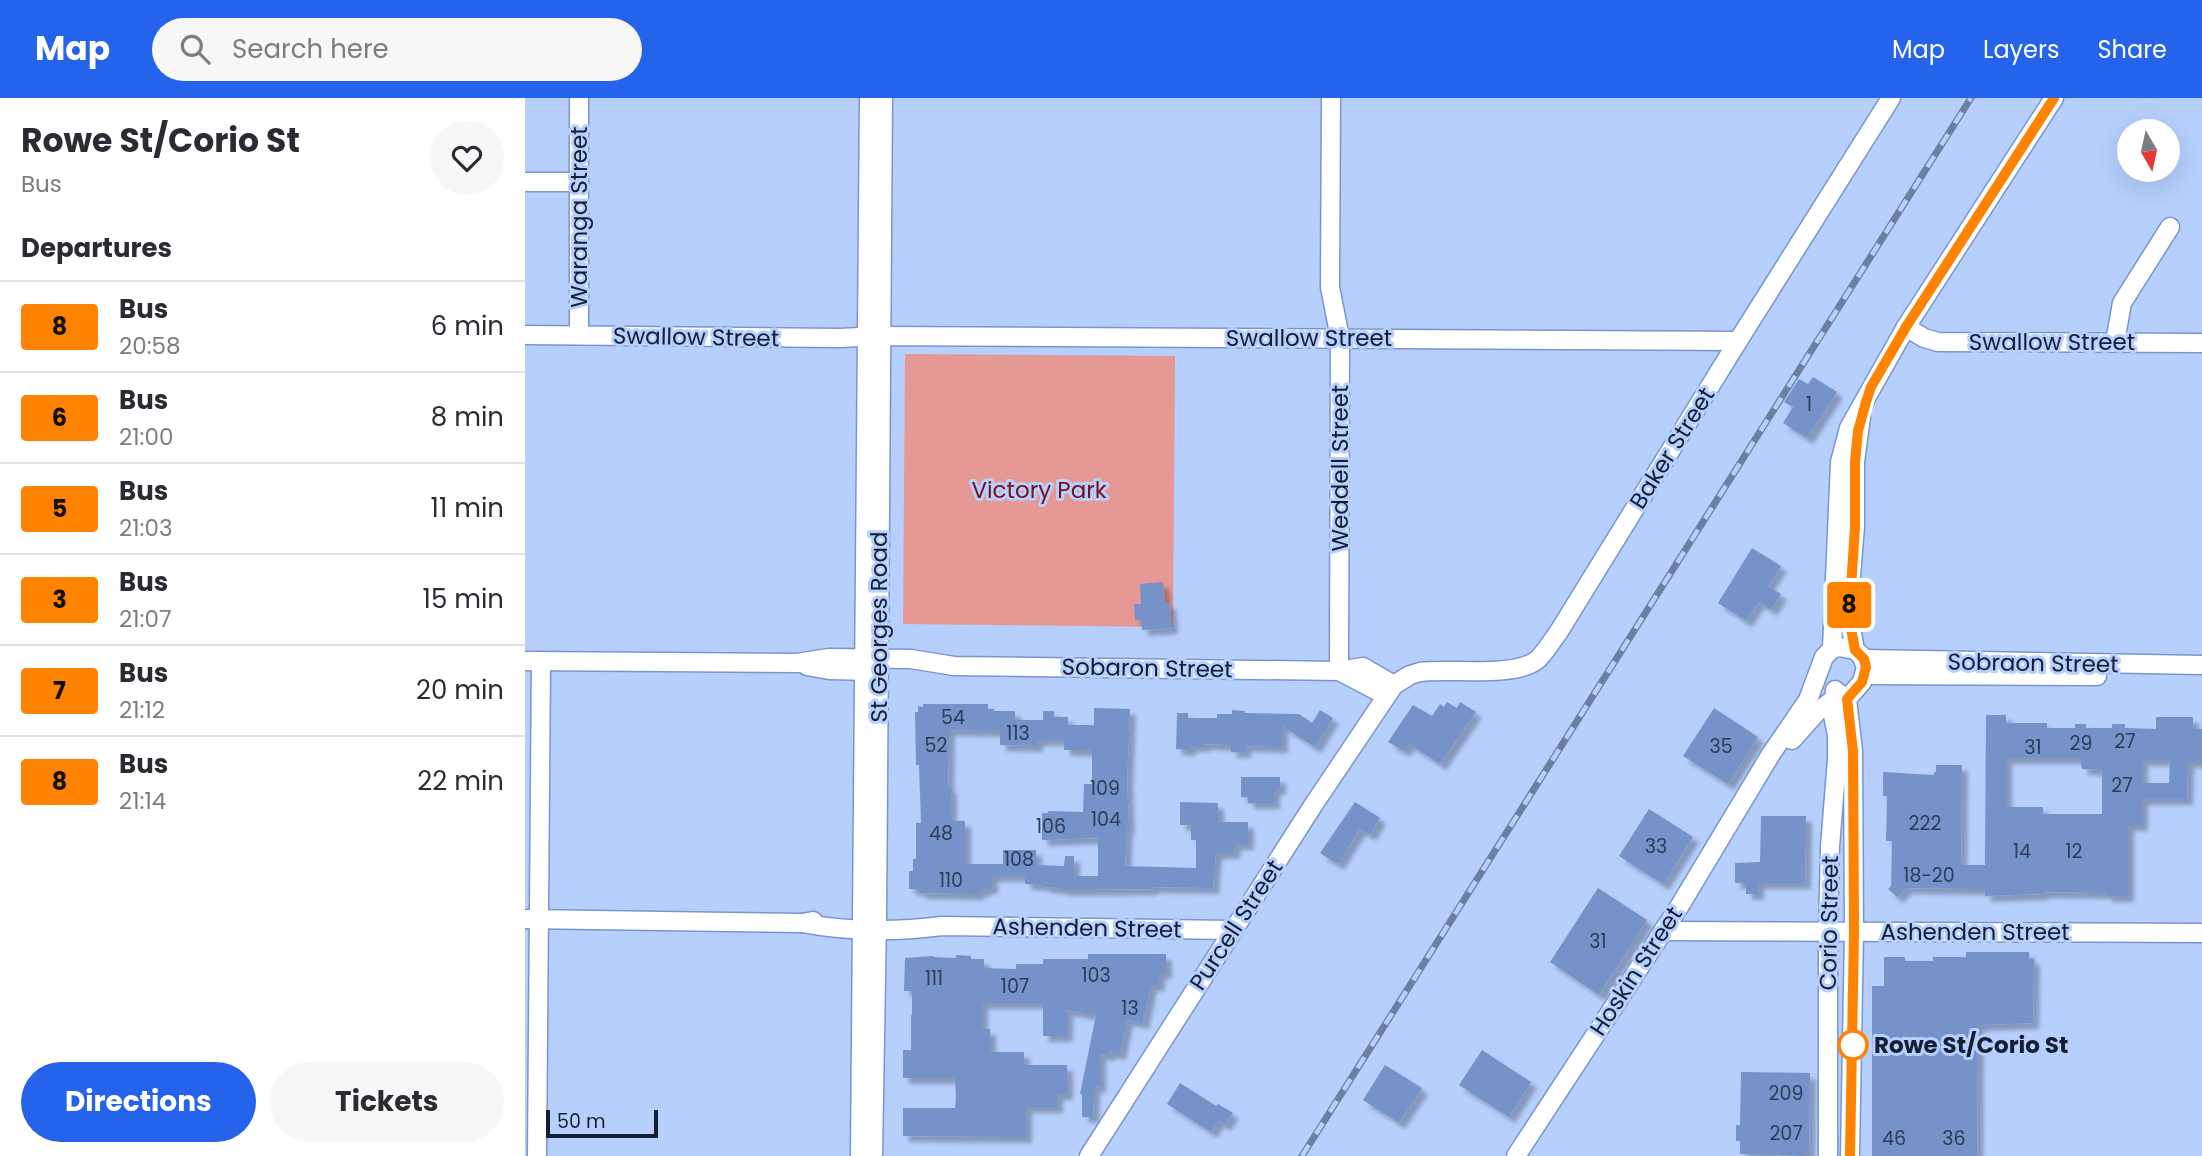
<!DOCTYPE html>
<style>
:root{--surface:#fff;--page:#f7f7f7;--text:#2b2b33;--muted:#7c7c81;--line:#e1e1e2;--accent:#2563eb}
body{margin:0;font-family:Poppins,sans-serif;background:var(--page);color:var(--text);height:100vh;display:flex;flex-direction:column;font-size:26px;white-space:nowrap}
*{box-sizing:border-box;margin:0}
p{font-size:23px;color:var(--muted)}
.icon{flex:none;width:38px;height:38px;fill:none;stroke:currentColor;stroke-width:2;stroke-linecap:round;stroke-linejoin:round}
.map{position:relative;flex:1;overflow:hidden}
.side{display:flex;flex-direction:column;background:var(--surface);width:525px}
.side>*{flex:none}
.badge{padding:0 14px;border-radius:5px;font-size:24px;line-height:46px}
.needle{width:46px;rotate:171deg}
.controls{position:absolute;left:1592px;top:21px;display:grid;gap:14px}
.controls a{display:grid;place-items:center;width:63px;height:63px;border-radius:50%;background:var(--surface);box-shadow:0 7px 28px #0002;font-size:35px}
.scale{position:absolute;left:21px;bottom:18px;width:112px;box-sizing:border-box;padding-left:7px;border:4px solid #141f34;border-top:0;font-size:19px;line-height:24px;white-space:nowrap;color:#141f34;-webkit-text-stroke:5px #b6cffd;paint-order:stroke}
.map>.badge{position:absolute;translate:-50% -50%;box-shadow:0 0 0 4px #fff}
h2{padding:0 21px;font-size:26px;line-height:63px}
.round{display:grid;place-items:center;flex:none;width:74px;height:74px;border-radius:37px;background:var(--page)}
.headline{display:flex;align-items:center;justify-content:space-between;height:119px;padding:0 21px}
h1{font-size:33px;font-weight:700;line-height:52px}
.cta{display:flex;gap:14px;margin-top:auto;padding:14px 21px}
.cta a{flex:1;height:80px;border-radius:42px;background:var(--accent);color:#fff;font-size:28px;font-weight:700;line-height:80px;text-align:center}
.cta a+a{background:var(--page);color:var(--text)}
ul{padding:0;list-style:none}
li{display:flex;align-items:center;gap:21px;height:91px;padding:0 21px;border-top:2px solid var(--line)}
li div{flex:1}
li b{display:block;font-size:26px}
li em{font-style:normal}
li .badge{min-width:77px;font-weight:700;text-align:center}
header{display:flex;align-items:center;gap:42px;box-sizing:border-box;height:98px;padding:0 35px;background:var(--accent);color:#fff}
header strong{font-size:33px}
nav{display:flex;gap:38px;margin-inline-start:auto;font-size:24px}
.search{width:490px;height:63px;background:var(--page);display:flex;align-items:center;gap:18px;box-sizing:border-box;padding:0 24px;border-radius:38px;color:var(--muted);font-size:26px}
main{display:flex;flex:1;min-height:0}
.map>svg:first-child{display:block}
.green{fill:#e59894}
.building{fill:#7592c9;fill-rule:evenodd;filter:url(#shadow)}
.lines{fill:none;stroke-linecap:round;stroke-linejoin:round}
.minor-casing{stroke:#7996cc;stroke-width:21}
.minor{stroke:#fff;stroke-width:18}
.rail-casing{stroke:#6c7fa1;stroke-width:7}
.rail{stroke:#b6cffd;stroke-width:4.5;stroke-dasharray:13;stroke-linecap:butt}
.line-casing{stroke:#fff;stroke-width:16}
.line{stroke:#ff8200;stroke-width:10}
.stop-dot{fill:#fff;stroke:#ff8200;stroke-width:3.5}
.labels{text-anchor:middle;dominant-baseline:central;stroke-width:6;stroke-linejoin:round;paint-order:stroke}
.number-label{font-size:19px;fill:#2c3c59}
.street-label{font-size:23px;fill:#141f34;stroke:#b6cffd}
.park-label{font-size:23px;fill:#77101b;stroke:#b6cffd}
.stop-label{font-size:23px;font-weight:bold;fill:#141f34;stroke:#b6cffd;text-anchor:start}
</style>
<header>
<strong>Map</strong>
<div class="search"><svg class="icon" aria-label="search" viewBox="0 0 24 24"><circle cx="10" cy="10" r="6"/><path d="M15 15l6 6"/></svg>Search here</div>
<nav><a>Map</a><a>Layers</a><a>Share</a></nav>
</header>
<main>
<section class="side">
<div class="headline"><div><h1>Rowe St/Corio St</h1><p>Bus</p></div><a class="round"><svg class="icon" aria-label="heart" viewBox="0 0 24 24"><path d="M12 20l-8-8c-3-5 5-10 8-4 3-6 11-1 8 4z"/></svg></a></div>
<h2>Departures</h2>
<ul>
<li><span class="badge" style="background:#ff8200;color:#111">8</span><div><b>Bus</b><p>20:58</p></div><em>6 min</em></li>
<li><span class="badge" style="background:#ff8200;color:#111">6</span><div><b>Bus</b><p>21:00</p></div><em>8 min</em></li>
<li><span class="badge" style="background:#ff8200;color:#111">5</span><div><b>Bus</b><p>21:03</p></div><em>11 min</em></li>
<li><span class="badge" style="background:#ff8200;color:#111">3</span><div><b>Bus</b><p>21:07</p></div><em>15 min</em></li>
<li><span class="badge" style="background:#ff8200;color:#111">7</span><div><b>Bus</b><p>21:12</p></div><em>20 min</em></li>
<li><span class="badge" style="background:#ff8200;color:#111">8</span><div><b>Bus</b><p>21:14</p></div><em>22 min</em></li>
</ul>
<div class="cta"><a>Directions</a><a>Tickets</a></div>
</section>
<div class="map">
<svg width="1677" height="1058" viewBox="0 0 1677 1058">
<defs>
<filter id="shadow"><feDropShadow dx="6" dy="6" stdDeviation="2" flood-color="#0004"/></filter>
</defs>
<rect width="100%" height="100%" fill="#b6cffd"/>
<polygon class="green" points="380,256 650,258 648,529 378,526"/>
<g class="building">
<polygon points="1288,279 1312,294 1282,340 1258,325 1268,309 1259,304 1274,281 1283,286"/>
<polygon points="1227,450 1256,468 1243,488 1256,496 1246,512 1234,504 1221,523 1193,505"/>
<polygon points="638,484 640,505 645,505 647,530 617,532 616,522 610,522 609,506 616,506 615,486"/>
<polygon points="922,604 932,610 935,604 951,614 915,666 884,646 879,653 863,644 888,607 907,618 915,606 919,609"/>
<path d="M 398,606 L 463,606 L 463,611 L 469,611 L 469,613 L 490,613 L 490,622 L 518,622 L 518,613 L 529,613 L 529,619 L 543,619 L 543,627 L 569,627 L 569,610 L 605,611 L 602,684 L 604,729 L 602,729 L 600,768 L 671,770 L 671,742 L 666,742 L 666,727 L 655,727 L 655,704 L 693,705 L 693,724 L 723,724 L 723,746 L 710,746 L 709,755 L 691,755 L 688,790 L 627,789 L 627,791 L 537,792 L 537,790 L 519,789 L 519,787 L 500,786 L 500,778 L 467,778 L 467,790 L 459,790 L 459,793 L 453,793 L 453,796 L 395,795 L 395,792 L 384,791 L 384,773 L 388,773 L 388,761 L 391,761 L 391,725 L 396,725 L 394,667 L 391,667 L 390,614 L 393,614 L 393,608 L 398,609 ZM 424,632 L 475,633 L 475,647 L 512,648 L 512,642 L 539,642 L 539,652 L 567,652 L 567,686 L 559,686 L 558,714 L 523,713 L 523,715 L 517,715 L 517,742 L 573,740 L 573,778 L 549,778 L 549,758 L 540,758 L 539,768 L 511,767 L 511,752 L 478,752 L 478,766 L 440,766 L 440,723 L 426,723 L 426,689 L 423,689 Z"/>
<polygon points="1189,610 1233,639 1203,686 1158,658"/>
<polygon points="707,612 720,613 720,615 774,616 787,625 795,612 808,620 790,649 757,628 757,649 720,648 720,654 706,654 706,647 678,646 678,648 665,648 665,652 651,651 652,615 663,615 663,620 692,620 692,616 707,616"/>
<path d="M 1461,617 L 1481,617 L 1481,625 L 1522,625 L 1522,630 L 1550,630 L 1550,626 L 1561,626 L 1561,630 L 1587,630 L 1587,626 L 1600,626 L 1600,630 L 1631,631 L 1631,619 L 1668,619 L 1668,631 L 1677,631 L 1677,664 L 1663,664 L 1662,701 L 1617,701 L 1617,727 L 1603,727 L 1603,798 L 1581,798 L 1581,795 L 1517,794 L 1517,796 L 1460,798 L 1460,791 L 1381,790 L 1372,799 L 1363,791 L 1366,788 L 1367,743 L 1361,743 L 1362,698 L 1358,698 L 1358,674 L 1409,677 L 1409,674 L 1411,674 L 1411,667 L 1437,667 L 1436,767 L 1460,767 ZM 1481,660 L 1555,660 L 1557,671 L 1577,672 L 1577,716 L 1518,716 L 1518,709 L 1481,709 ZM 1617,662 L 1645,662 L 1644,685 L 1617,685 Z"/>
<polygon points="716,679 755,679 755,691 749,691 749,705 723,705 723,699 716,699"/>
<polygon points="830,704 855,720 845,737 835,731 813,766 795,755"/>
<polygon points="1124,711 1168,739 1138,786 1094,758"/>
<polygon points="1236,718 1281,718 1280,785 1233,785 1233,796 1221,796 1221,785 1210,785 1210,765 1235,764"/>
<polygon points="1073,790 1122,822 1074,897 1025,864"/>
<polygon points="1441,854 1504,854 1504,861 1509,861 1508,925 1453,927 1452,1058 1347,1058 1347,888 1359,888 1359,859 1380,859 1380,863 1408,863 1408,859 1441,859"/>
<polygon points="563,856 641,856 641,875 634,875 634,887 626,887 618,925 602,922 595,956 585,954 584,957 575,956 575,988 569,989 568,1019 557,1019 557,996 555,996 571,917 542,912 542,938 518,938 518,905 457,905 457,931 465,931 465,954 499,954 499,967 542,967 542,996 532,996 532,1009 501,1009 501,1039 378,1038 378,1010 430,1010 431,999 430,980 378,980 378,952 386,952 386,917 387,917 387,893 379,893 380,860 408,858 409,859 431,860 431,857 446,858 446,861 459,861 459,870 491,871 491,866 518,866 518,861 563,861"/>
<polygon points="957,952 1006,984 984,1019 934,987"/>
<polygon points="860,967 897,990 874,1025 838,1002"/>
<polygon points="1216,974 1285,975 1284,1053 1279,1058 1215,1056 1215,1043 1211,1043 1211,1027 1215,1027"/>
<polygon points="655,985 691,1008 693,1006 708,1015 700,1027 693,1023 686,1034 642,1006"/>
</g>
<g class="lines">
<g class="minor-casing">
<g id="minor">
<polyline points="54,0 54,237"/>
<polyline points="806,0 805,189 815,240 814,573"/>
<polyline points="0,84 54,84"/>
<polyline points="1381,229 1399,240 1413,244 1677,245"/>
<polyline points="0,237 315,240 356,238 1213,243"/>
<polyline points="1590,244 1597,205 1645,129"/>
<polyline points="1307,551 1315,364 1324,330 1381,229 1529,0"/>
<polyline points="1330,552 1324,520 1324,501 1330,429 1330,364 1336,319"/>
<polyline points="1339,561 1677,567"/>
<polyline points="0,563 272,565 304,560 386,561 429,568 814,573 838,569 869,587"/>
<polyline points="282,568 304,572 348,573"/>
<polyline points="814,573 860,597"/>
<polyline points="1340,577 1572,578"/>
<polyline points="1267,642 1292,614 1315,596"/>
<polyline points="0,821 277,825 288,823"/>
<path d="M 277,825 C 324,834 370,834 417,828 L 708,832"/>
<polyline points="1138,833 1677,835"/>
<polyline points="12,1058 16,563"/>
<polyline points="335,1058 344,0"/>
<polyline points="348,1058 352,821 358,0"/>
<path d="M 564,1058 L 789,706 L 869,587 L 885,577 L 895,574 C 925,570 989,580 1012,562 C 1020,555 1026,544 1033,535 L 1213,243 L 1366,0"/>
<polyline points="991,1058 1154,809 1246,656 1283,602 1299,559 1307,551 1314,549 1330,552 1336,557 1341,569 1337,584 1322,601 1328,653 1329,834 1325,1058"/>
<polyline points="1303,1058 1303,833 1305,749 1312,661 1312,637 1308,617 1310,592"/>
</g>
</g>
<use href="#minor" class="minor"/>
<g class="rail-casing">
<polyline id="rail" points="777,1058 1446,0"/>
</g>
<use href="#rail" class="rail"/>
</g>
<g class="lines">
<g class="line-casing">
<polyline id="line" points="1325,1058 1329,834 1328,653 1322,601 1337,584 1341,569 1339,561 1330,552 1324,520 1330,429 1330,364 1333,333 1341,304 1346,289 1381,229 1529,0"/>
</g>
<use href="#line" class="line"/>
</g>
<circle class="stop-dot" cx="1328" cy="947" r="14"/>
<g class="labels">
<g class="number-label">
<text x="1284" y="306">1</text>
<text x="428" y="619">54</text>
<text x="493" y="635">113</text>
<text x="1600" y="643">27</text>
<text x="1556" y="645">29</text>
<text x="411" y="647">52</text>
<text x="1196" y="648">35</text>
<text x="1508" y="649">31</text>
<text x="1597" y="687">27</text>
<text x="580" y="690">109</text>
<text x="581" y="721">104</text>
<text x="1400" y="725">222</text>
<text x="526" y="728">106</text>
<text x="416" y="735">48</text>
<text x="1131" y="748">33</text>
<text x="1497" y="753">14</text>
<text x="1549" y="753">12</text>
<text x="494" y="761">108</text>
<text x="1404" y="777">18-20</text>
<text x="426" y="782">110</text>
<text x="1073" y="843">31</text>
<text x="571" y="877">103</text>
<text x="409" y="880">111</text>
<text x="490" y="888">107</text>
<text x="605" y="910">13</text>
<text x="1261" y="995">209</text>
<text x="1261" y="1035">207</text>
<text x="1369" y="1040">46</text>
<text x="1429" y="1040">36</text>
</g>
<g class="street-label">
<text transform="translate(54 119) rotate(-90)">Waranga Street</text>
<text transform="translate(171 239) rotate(1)">Swallow Street</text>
<text x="784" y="240">Swallow Street</text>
<text x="1527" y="244">Swallow Street</text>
<text transform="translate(1147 350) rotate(-58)">Baker Street</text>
<text transform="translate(815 370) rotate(-90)">Weddell Street</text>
<text transform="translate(354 529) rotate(-90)">St Georges Road</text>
<text transform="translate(1508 565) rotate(1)">Sobraon Street</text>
<text transform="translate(622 570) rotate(1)">Sobaron Street</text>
<text transform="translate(1304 825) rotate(-89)">Corio Street</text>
<text transform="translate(711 827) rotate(-57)">Purcell Street</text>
<text transform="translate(562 830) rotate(1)">Ashenden Street</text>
<text x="1450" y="834">Ashenden Street</text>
<text transform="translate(1111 873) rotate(-57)">Hoskin Street</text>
</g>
<g class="park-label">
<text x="514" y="392">Victory Park</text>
</g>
<g class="stop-label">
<text x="1349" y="947">Rowe St/Corio St</text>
</g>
</g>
</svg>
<div class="controls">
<a><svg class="needle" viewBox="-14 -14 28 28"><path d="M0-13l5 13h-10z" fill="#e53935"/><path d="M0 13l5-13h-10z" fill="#7c7c81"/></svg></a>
</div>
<div class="scale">50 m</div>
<b class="badge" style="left:1324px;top:507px;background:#ff8200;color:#111">8</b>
</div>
</main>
